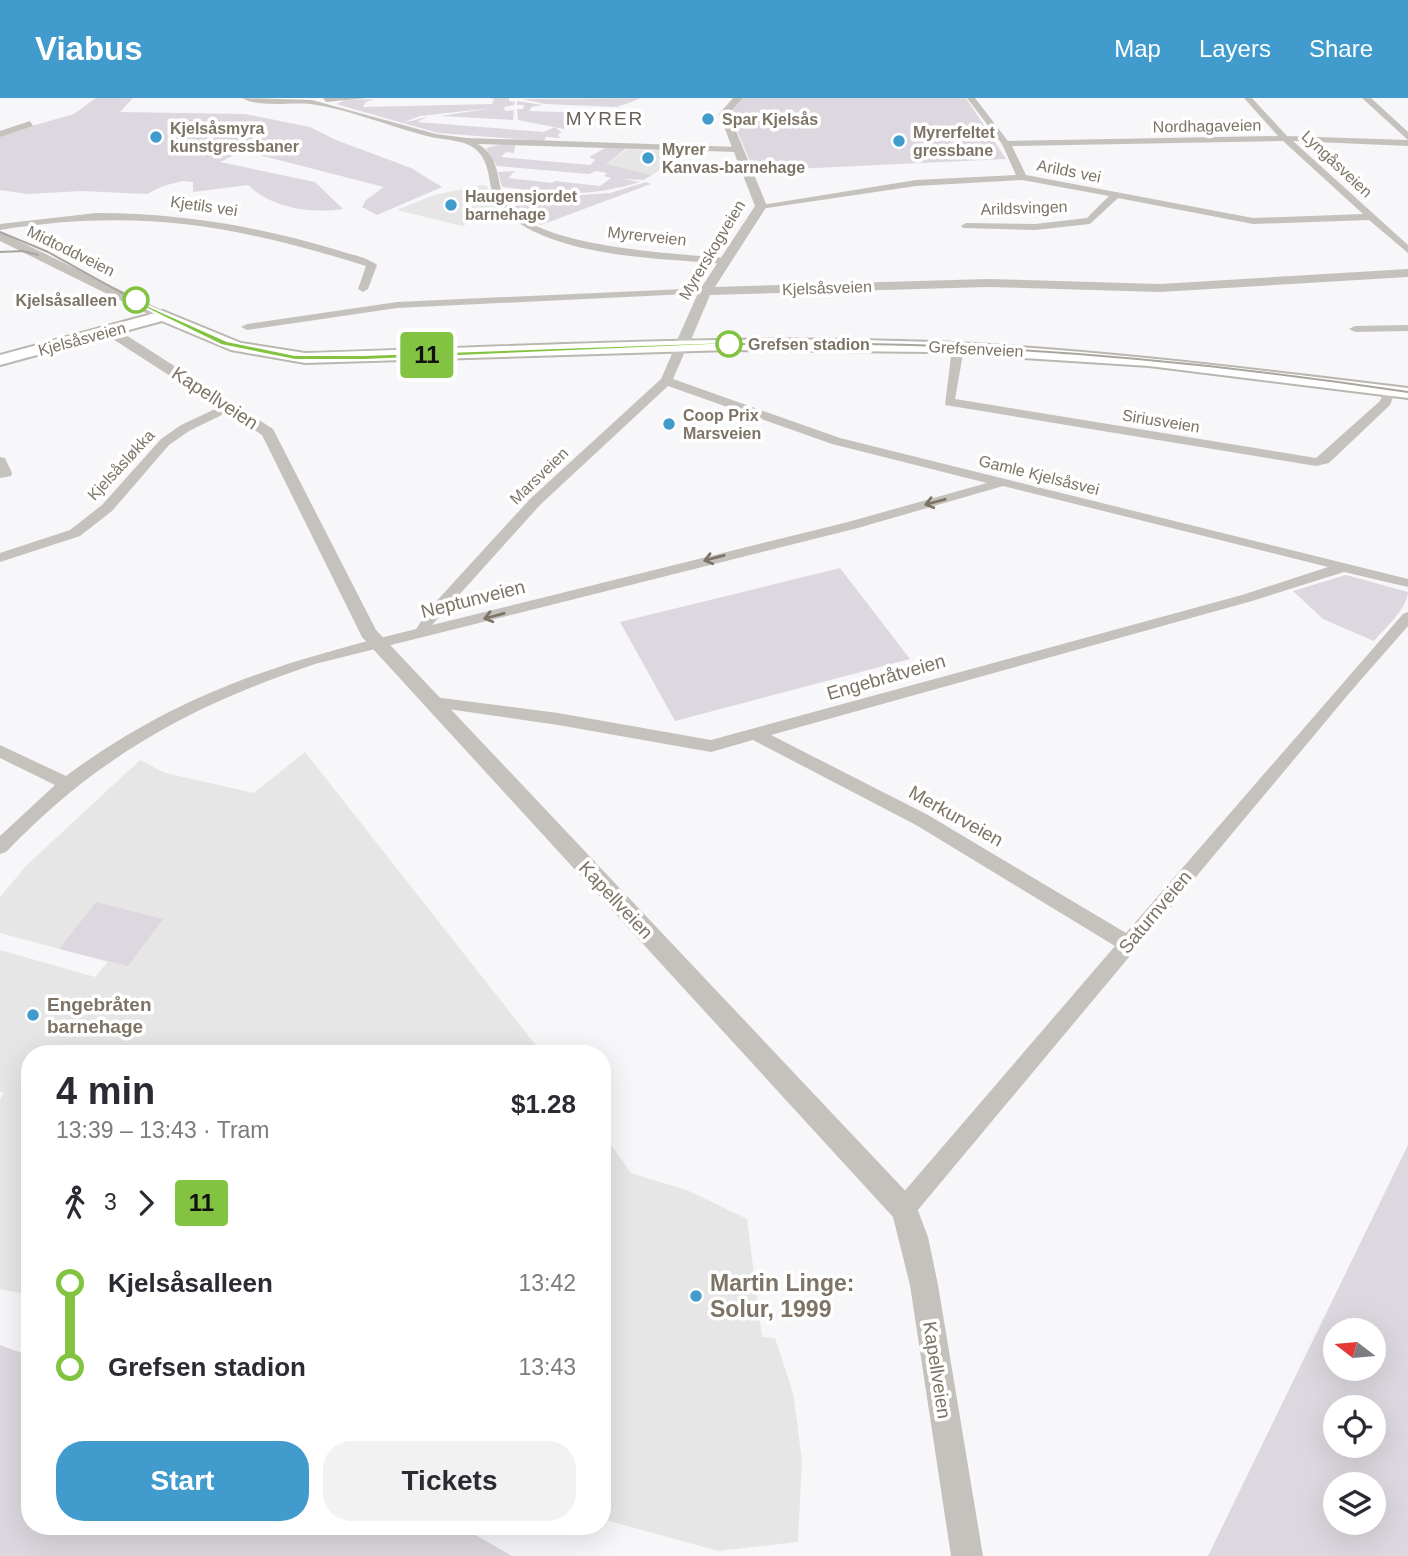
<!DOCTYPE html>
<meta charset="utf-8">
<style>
:root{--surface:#fff;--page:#f2f2f3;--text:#2b2b33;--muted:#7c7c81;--accent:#419ccd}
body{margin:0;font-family:Helvetica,sans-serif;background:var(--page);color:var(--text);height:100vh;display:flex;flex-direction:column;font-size:26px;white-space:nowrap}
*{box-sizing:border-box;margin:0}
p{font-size:23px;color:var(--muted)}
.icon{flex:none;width:38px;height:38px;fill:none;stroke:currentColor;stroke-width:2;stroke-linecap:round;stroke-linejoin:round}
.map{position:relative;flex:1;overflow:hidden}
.sheet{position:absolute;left:21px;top:947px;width:590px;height:490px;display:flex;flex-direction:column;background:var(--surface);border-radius:28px;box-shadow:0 7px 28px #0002}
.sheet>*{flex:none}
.badge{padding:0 14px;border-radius:5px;font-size:24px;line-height:46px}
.needle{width:46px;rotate:286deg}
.tools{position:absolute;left:1323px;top:1220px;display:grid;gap:14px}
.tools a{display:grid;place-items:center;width:63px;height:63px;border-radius:50%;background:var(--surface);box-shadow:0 7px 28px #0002;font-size:35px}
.map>.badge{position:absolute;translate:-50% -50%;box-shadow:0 0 0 4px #fff}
.legs{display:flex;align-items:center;gap:10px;height:77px;padding:0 35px;font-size:23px}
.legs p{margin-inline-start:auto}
.overview{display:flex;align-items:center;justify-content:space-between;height:119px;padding:0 35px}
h1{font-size:38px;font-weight:800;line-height:52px}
.action{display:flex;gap:14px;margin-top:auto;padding:14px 35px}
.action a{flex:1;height:80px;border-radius:28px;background:var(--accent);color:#fff;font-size:28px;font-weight:800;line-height:80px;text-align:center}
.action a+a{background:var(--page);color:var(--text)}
ul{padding:0 35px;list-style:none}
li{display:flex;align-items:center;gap:24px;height:84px;font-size:26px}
li i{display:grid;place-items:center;width:10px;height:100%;margin:0 9px;background:currentColor}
li i::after{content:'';width:18px;height:18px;margin:-9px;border:5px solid;border-radius:50%;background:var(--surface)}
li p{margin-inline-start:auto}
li:first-child i{background:linear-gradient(#0000 50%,currentColor 0)}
li:last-child i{background:linear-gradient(currentColor 50%,#0000 0)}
header{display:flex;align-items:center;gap:42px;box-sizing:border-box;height:98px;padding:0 35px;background:var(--accent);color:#fff}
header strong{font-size:33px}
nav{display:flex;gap:38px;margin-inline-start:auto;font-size:24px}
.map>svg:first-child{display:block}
.built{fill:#e7e6e6}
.green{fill:#ddd8df;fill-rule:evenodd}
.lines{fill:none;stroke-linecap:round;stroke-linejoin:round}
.secondary-casing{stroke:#bab6b0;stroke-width:4}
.minor{fill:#c5c2be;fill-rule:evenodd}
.tertiary{fill:#c5c2be;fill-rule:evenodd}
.secondary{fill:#fff;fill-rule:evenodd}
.tram{stroke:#a9a59e;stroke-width:2}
.oneway{stroke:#7d7466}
.line-1{fill:#82c341;stroke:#fff;stroke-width:2}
.poi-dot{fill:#419ccd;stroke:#fff;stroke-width:2.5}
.stop-1-dot{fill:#fff;stroke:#82c341;stroke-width:3.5}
.labels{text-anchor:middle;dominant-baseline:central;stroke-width:7;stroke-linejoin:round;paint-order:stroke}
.far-poi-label{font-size:16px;font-weight:bold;fill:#7d7466;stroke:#fff;text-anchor:start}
.far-street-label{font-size:16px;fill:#7d7466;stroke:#fff}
.far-stop-label{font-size:16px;font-weight:bold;fill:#7d7466;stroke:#fff;text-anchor:end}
.far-quarter-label{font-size:19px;letter-spacing:2px;fill:#696258;stroke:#fff}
.street-label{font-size:19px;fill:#7d7466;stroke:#fff}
.poi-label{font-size:19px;font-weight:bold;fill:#7d7466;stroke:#fff;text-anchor:start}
.near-poi-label{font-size:23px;font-weight:bold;fill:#7d7466;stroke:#fff;text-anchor:start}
</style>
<header>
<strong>Viabus</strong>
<nav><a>Map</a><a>Layers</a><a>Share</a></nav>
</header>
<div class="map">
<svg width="1408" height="1458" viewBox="0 0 1408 1458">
<rect width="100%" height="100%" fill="#f7f6f8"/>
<g class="built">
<polygon points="628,51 661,52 691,53 652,77 605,66"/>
<polygon points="482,87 487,88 497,112 462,128 397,112 434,97"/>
<polygon points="305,654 542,955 30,956 30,1197 0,1191 0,1002 4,995 0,993 0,852 95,879 108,864 0,835 0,799 27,767 140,662 165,675 254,695"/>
<polygon points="602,1034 631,1075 689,1093 747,1121 762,1239 775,1240 793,1295 802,1362 798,1444 718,1453 602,1421"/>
</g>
<g class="green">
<path d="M 96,0 L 133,0 L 120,14 L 245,16 L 310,29 L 336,42 L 411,70 L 442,89 L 377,117 L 362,109 L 366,102 L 384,89 L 243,53 L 220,64 L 315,84 L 343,111 C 311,116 271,110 248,87 L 193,94 L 193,84 L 182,83 L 163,88 L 147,96 L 81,93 L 28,96 L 0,92 L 0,37 L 74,16 Z"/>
<path d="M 489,0 L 509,0 L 509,3 L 515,4 L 514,7 L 504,9 L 505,13 L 514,12 L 513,22 L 441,18 L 492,10 L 420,18 L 404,24 C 411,24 419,20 427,19 L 417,24 L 544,34 L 555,29 L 562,35 L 558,36 L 560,40 L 546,39 L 544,43 L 438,35 L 336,6 L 346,2 L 375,1 L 366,4 L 363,9 L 492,6 L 494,1 Z"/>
<polygon points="642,0 617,9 545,6 522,1"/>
<polygon points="743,0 966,0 1006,61 754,73 730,16"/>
<path d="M 517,3 L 542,7 L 532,9 L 529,13 L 614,16 L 618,10 L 632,12 L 627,21 C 605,20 582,15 564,31 L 518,22 L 517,11 L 523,11 L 524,7 L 517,7 Z"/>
<path d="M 506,45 L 515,47 L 514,55 L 506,54 L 501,59 L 590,67 L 595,62 L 589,59 L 607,49 L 627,50 L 606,66 L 652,77 L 643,82 L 621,81 L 640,84 C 587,100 556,96 502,89 L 498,74 L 515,73 L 508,80 L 552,85 L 555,83 L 600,88 L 611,80 L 604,78 L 607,75 L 596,73 L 589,76 L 497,68 L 486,50 Z"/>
<polygon points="646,84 651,86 541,127 514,113 503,95 529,95 520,95 515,101 560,107 567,98 610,95"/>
<polygon points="840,470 910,561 675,623 620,524"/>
<path d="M 1346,477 L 1408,494 C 1407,511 1385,530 1374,543 L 1323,521 L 1293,493 Z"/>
<polygon points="96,804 163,821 128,868 59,851"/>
<path d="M 1408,1047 L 1408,1458 L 1208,1458 ZM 1374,1232 L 1374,1270 L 1335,1270 L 1335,1232 ZM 1335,1309 L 1374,1309 L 1374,1348 L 1335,1348 ZM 1335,1386 L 1374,1386 L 1374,1424 L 1335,1424 Z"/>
<polygon points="0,1247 30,1258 30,1428 460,1428 512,1458 0,1458"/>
</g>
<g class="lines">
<g class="secondary-casing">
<path id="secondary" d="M 163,213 L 241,245 L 305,255 C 514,249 724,236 933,244 C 1092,251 1250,271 1408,290 L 1408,300 L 1149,268 L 932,254 L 729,252 L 305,265 L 231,252 L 162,223 L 0,267 L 0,257 Z"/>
</g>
<g class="minor">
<path d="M 242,0 L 312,2 L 436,36 L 467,40 L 740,49 L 737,54 L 478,46 C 504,61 494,88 508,107 C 539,150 673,155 724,160 L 729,163 L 724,166 C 658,160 551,160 501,111 C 483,93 498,57 464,45 C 451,41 436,41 423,37 C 386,27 347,11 310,6 C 290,4 259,10 242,0 Z"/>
<polygon points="323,0 367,0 326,4"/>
<path d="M 967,0 L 975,0 L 1008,43 L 1278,38 L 1244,0 L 1252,0 L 1287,38 L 1408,42 L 1408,48 L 1293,43 L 1408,147 L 1408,155 L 1369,122 L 1253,126 L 1118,100 L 1090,126 L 1035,132 L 963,130 L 961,128 L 966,125 L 1035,126 L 1087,120 L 1109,98 L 1022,82 L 916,88 L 761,111 L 756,108 L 916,82 L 1016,77 L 1002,46 ZM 1283,43 L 1363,116 L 1253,120 L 1026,77 L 1012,48 Z"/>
<polygon points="1362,0 1371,0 1408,34 1408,42"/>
<polygon points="30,23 33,28 0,39 0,33"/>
<path d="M 96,115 C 178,115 258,128 337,152 C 349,156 367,159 377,167 L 368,191 L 363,194 L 358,191 L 366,168 C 235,127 138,110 0,132 L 0,126 Z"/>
<polygon points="705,190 710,193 709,195 397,210 247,232 241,229 247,226 397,204"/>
<polygon points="1408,227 1408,233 1355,234 1349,231 1355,228"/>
<path d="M 681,246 L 687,249 L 673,281 L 840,340 L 1408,481 L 1408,489 L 1344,474 L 1252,503 L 771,637 L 928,717 L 1126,835 L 1403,516 L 1408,514 L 1408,528 L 1352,592 L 912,1119 L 904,1122 L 896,1119 L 893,1111 L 896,1103 L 1115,848 L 916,727 L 753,642 L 711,654 L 558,627 L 434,609 L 428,608 L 426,604 L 428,600 L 434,599 L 558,615 L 711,642 L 1242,497 L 1328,469 L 1003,388 L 858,430 L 315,566 C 191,608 98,658 6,754 L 0,756 L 0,738 L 55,687 L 0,660 L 0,647 L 66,678 C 180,594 281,564 416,531 L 432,508 L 530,401 L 661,281 L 675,249 ZM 668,288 L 832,346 L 987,385 L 848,424 L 432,527 L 540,407 Z"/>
<polygon points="958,247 964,250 955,301 1316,360 1380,303 1386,289 1396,292 1390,307 1329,365 1316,368 945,307 952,250"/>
<polygon points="228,305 234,309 232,312 189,333 169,347 112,413 80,438 0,464 0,455 70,432 102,407 161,341 181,327"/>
<polygon points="0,359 5,360 12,375 11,378 0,380"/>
</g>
<g class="tertiary">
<polygon points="733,0 743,0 729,16 767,108 715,189 988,181 1160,186 1408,171 1408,179 1160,194 988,189 710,197 688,249 676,252 674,249 699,193 755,108 719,16"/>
<polygon points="0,134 168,215 170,218 158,221 0,143"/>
<polygon points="105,230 115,230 273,331 376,532 914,1102 928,1139 938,1187 983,1458 951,1458 910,1187 893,1119 362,539 262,337 105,236"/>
</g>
<use href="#secondary" class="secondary"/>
<g class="tram">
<path d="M 0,134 L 48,154 L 120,194 L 224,245 L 284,258 L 346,260 C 519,254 692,243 865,246 C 1047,249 1228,267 1408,294"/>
<polyline points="0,154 23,153 38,157"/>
</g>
</g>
<defs><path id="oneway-shaft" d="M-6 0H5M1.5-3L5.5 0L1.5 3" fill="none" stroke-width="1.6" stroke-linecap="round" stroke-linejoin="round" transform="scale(1.75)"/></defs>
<g class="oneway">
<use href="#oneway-shaft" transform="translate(935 404) rotate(165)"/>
<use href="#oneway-shaft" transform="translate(714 460) rotate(165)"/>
<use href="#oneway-shaft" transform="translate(494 518) rotate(165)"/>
</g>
<polygon class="line-1" points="133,201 227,243 295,257 364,257 729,244 733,246 364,262 295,262 221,247 133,204"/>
<g class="poi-dot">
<circle cx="708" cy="21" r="7"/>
<circle cx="156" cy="39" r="7"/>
<circle cx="899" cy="43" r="7"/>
<circle cx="648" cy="60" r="7"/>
<circle cx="451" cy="107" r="7"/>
<circle cx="669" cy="326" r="7"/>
<circle cx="33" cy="917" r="7"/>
<circle cx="696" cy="1198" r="7"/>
</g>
<g class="stop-1-dot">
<circle cx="136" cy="202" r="12"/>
<circle cx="729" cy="246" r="12"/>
</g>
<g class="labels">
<g class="far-poi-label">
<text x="722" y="21">Spar Kjelsås</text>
<text x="170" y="30">Kjelsåsmyra<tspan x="170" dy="18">kunstgressbaner</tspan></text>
<text x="913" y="34">Myrerfeltet<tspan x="913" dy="18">gressbane</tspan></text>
<text x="662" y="51">Myrer<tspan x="662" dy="18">Kanvas-barnehage</tspan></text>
<text x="465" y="98">Haugensjordet<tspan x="465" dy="18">barnehage</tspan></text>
<text x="683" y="317">Coop Prix<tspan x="683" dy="18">Marsveien</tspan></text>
</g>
<g class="far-street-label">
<text transform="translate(1207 28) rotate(-1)">Nordhagaveien</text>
<text transform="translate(1337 66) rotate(43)">Lyngåsveien</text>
<text transform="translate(1069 73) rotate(11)">Arilds vei</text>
<text transform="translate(204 108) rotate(8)">Kjetils vei</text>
<text transform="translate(1024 110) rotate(-2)">Arildsvingen</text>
<text transform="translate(647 138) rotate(6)">Myrerveien</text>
<text transform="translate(712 152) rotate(-59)">Myrerskogveien</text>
<text transform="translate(71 153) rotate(26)">Midtoddveien</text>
<text transform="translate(827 190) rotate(-2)">Kjelsåsveien</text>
<text transform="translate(82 241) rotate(-15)">Kjelsåsveien</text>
<text transform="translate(976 251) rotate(3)">Grefsenveien</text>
<text transform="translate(1161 323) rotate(9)">Siriusveien</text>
<text transform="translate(121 367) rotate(-47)">Kjelsåsløkka</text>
<text transform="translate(1039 377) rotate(14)">Gamle Kjelsåsvei</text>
<text transform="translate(539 378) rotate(-44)">Marsveien</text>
</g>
<g class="far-stop-label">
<text x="117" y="202">Kjelsåsalleen</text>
<text x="748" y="246" text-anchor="start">Grefsen stadion</text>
</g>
<g class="far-quarter-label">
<text x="605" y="20">MYRER</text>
</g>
<g class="street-label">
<text transform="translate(215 300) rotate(33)">Kapellveien</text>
<text transform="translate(473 501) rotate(-14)">Neptunveien</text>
<text transform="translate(886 579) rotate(-16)">Engebråtveien</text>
<text transform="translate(956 718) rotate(29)">Merkurveien</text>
<text transform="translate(616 802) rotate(47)">Kapellveien</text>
<text transform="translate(1155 814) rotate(-50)">Saturnveien</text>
<text transform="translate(937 1272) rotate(81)">Kapellveien</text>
</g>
<g class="poi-label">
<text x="47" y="906">Engebråten<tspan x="47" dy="22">barnehage</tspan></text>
</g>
<g class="near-poi-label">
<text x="710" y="1185">Martin Linge:<tspan x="710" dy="26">Solur, 1999</tspan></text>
</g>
</g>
</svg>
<div class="tools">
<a><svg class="needle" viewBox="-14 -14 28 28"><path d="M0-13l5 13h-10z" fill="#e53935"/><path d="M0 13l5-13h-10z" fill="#7c7c81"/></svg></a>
<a><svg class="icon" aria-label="locate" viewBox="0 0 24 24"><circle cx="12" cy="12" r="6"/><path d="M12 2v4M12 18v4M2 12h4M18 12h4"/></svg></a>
<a><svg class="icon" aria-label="layers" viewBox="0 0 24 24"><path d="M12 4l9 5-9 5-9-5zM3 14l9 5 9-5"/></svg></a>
</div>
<b class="badge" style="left:427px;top:257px;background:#82c341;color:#111">11</b>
<section class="sheet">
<div class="overview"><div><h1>4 min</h1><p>13:39 – 13:43 · Tram</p></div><b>$1.28</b></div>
<div class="legs"><svg class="icon" aria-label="walk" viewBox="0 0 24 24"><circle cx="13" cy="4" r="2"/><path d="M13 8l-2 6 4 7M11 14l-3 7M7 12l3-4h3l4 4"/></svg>3<svg class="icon" aria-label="forward" viewBox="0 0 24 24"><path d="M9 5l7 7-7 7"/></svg><b class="badge" style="background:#82c341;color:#111">11</b></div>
<ul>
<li><i style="color:#82c341"></i><b>Kjelsåsalleen</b><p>13:42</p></li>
<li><i style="color:#82c341"></i><b>Grefsen stadion</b><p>13:43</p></li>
</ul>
<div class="action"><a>Start</a><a>Tickets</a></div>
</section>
</div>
